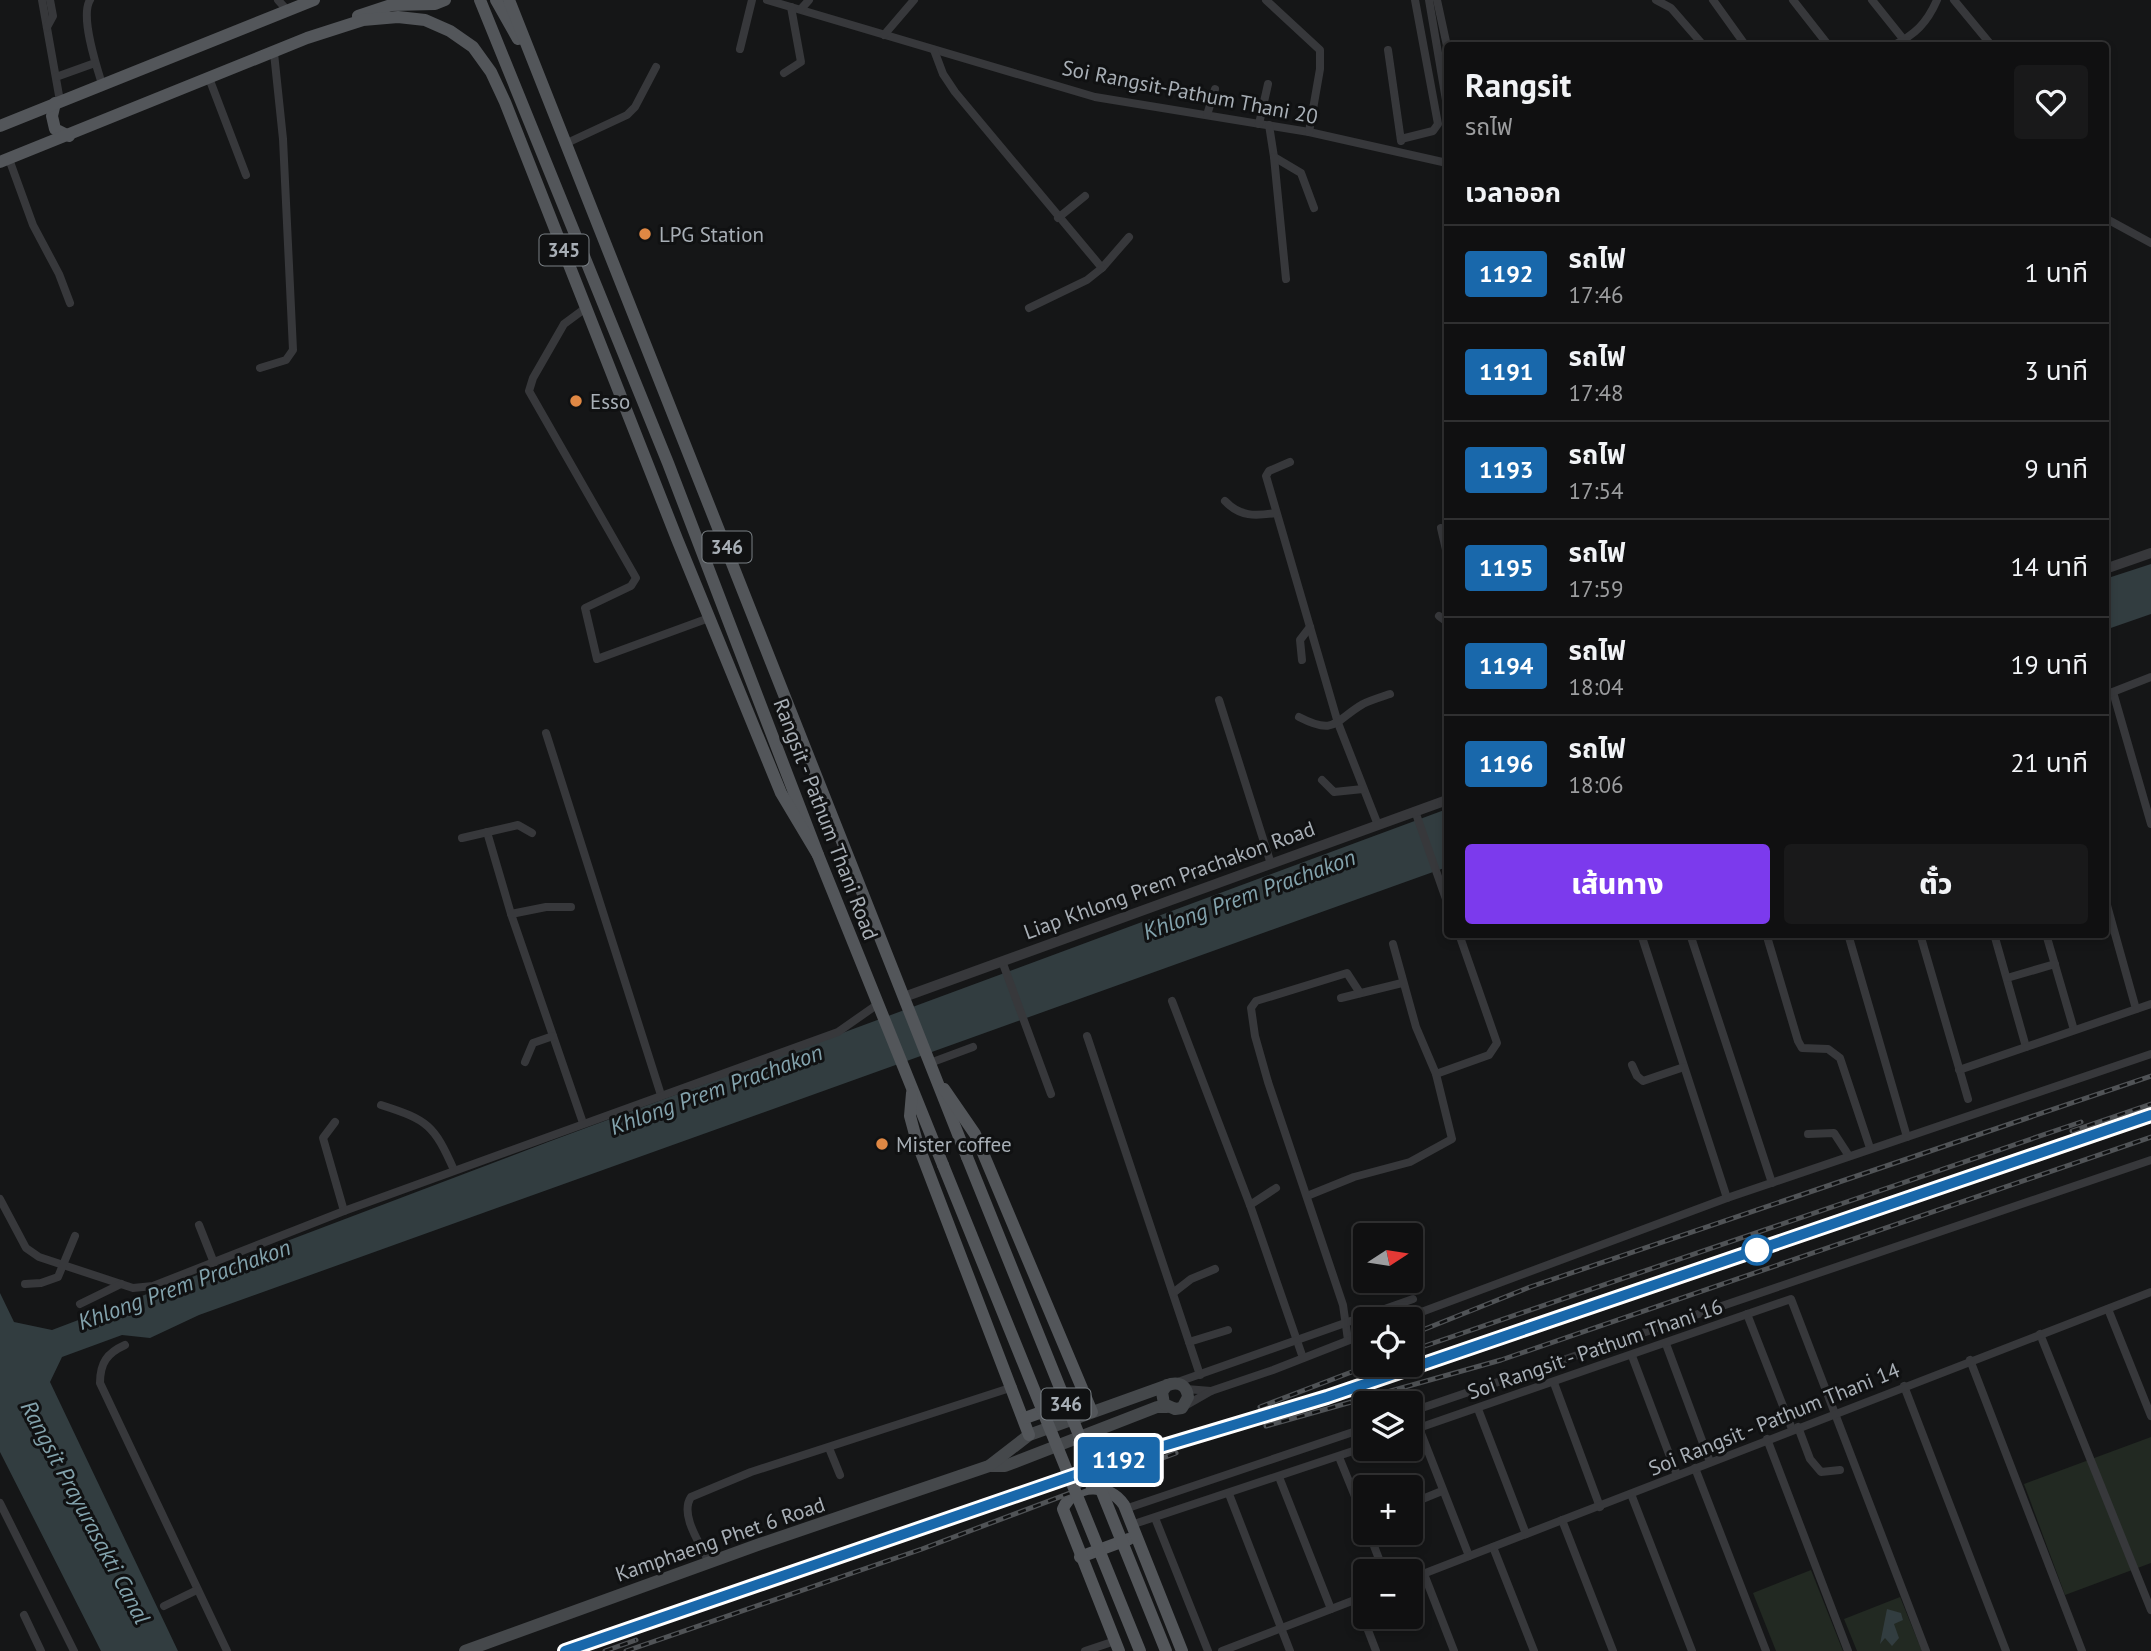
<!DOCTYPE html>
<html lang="th">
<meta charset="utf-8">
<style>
:root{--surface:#101011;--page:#19191a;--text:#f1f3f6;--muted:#9c9d9f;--line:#303031;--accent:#7c3aed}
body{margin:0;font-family:"PT Sans","Noto Sans Thai",sans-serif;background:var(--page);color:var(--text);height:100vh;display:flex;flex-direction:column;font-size:26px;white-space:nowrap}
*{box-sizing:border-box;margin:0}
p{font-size:23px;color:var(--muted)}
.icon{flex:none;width:38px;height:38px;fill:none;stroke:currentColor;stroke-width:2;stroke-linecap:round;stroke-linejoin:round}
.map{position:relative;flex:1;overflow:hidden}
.panel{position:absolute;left:1444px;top:42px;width:665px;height:896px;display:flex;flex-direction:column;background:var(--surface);border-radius:7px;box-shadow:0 4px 10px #0003,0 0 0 2px var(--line)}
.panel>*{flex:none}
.badge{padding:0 14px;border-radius:5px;font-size:24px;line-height:46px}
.needle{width:46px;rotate:78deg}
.fabs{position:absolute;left:1353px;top:1223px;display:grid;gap:14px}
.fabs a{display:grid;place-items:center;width:70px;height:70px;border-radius:7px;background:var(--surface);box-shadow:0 4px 10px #0003,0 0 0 2px var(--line);font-size:35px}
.map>.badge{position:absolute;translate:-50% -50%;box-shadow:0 0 0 4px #fff}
h2{padding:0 21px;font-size:26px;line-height:63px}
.round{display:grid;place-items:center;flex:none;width:74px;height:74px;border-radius:7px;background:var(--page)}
.head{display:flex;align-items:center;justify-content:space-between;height:119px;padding:0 21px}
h1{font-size:33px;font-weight:800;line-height:52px}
.action{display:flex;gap:14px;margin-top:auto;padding:14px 21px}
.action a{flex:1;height:80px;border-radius:7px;background:var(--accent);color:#fff;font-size:28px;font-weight:800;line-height:80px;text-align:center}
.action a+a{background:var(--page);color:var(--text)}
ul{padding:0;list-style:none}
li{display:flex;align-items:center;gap:21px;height:98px;padding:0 21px;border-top:2px solid var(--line)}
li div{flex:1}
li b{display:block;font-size:26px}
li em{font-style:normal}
li .badge{min-width:77px;font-weight:700;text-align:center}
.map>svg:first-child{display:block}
.green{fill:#222922}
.water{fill:#323d40}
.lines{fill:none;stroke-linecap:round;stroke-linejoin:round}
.minor{stroke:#37383b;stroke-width:8}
.tertiary{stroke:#37383b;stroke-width:10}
.secondary{stroke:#45484b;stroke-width:12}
.primary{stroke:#53565a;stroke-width:12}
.rail-casing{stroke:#505356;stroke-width:5}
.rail{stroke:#101112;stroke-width:2.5;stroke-dasharray:8;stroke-linecap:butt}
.primary-bridge{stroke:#53565a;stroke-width:12}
.line-casing{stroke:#fff;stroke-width:16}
.line{stroke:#1968ab;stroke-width:10}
.poi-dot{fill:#e08844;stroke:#101112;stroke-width:2.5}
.stop-dot{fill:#fff;stroke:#1968ab;stroke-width:3.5}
.labels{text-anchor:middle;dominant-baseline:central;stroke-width:6;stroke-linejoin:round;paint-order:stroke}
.shield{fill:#101112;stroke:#7a8085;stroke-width:2}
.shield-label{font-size:19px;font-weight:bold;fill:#a8afb6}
.street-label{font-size:21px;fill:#a8afb6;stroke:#101112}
.poi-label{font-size:21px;fill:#a8afb6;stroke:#101112;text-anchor:start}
.water-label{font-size:23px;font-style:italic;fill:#83a3ad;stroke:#101112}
</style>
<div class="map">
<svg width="2151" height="1651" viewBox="0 0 2151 1651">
<rect width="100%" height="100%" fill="#151617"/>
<g class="green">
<polygon points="2151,1437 2151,1563 2065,1595 2024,1484"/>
<polygon points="1811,1570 1843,1651 1776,1651 1753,1593"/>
<polygon points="1900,1597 1922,1651 1857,1651 1844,1619"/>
</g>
<g class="water">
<polygon points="2151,564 2151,614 2105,630 2105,579"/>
<polygon points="1447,809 1447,867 199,1315 150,1338 122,1335 62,1357 50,1382 178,1651 101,1651 0,1452 0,1293 14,1322 52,1330 548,1142"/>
<polygon points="1887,1609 1901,1613 1903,1620 1894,1624 1899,1638 1892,1646 1885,1638 1880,1644"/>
</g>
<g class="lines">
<g class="minor">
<polyline points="42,0 60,101"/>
<path d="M 90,0 C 80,16 96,65 102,84"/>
<polyline points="278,0 287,10"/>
<polyline points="767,0 1095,97 1309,132 1447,163"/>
<polyline points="1266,0 1320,50 1320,69 1309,132"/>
<polyline points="1429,0 1447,106"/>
<polyline points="1437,0 1447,46"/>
<polyline points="1656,0 1671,8 1704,46"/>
<polyline points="1713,0 1746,46"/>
<polyline points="1793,0 1829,46"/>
<polyline points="1872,0 1904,40"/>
<polyline points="1954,0 1992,46"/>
<polyline points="801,9 809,0"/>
<polyline points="47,27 53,16 50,0"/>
<polyline points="884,35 914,0"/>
<path d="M 1892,46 C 1915,35 1927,23 1937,0"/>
<polyline points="740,49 752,0"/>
<polyline points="934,50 943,74 955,92 1102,268 1129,237"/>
<polyline points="1388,50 1401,141"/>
<polyline points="784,73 801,62 791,7"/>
<polyline points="56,77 95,63"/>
<polyline points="209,78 246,175"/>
<polyline points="1207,115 1215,89"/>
<polyline points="1259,124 1268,84"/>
<polyline points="1269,125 1274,157 1301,173 1314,208"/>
<polyline points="1401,139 1433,131 1438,124 1415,0"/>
<polyline points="567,143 627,115 635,107 656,67"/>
<polyline points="1274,157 1286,279"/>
<polyline points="9,159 33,225 59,274 70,303"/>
<polyline points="1058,218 1085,196"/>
<polyline points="2105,218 2151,243"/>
<polyline points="587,307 564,324 533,378 529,391 636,578 631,586 585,608 597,659 709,618"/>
<polyline points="1029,308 1087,280 1102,268"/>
<polyline points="260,368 286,360 293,350 283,139 274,53"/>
<polyline points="1290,462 1269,471 1266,476 1338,723 1378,825"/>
<path d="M 1225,501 C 1240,517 1255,516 1276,513"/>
<polyline points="1441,528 1447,554"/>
<polyline points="1439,616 1447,622"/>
<polyline points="1302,660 1300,640 1310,627"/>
<polyline points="2113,692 2151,824"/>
<polyline points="2105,695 2151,677"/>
<polyline points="1219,700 1271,864"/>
<path d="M 1299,717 C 1336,736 1334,721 1363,704 C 1371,700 1381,697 1390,694"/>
<polyline points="546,733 661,1095"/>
<polyline points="1322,780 1334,792 1363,789"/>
<polyline points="1415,811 1447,902"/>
<polyline points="487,832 511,914 583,1123"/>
<polyline points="462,838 518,825 532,833"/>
<polyline points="2105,898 2136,1009"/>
<polyline points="511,914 546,907 571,907"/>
<polyline points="1641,934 1727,1198"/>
<polyline points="1690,934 1772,1183"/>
<polyline points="1848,934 1907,1137"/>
<polyline points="1920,934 1968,1099"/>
<polyline points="1994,934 2026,1047"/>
<polyline points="2046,934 2074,1030"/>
<polyline points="1768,940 1798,1041 1802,1048 1828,1049 1840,1058 1870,1148"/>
<polyline points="1002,961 1051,1094"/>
<polyline points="2007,978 2055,964"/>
<polyline points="1341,998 1402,983"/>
<polyline points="1172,1001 1250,1205 1303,1358"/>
<polyline points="1087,1036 1200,1375"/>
<polyline points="525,1062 533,1043 553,1036"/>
<polyline points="930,1063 973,1047"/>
<polyline points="1632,1065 1637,1076 1643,1081 1684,1067"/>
<polyline points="1959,1070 2151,1004"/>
<polyline points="1436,1074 1489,1055 1497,1043 1459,934"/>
<path d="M 381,1105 C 428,1120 434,1125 454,1170"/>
<polyline points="335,1122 323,1138 344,1211"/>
<polyline points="1808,1134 1834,1133 1849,1156"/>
<polyline points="1307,1196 1354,1177 1410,1162 1452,1139 1436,1074 1416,1027 1393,944"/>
<polyline points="0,1199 26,1248 39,1257 133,1288 153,1286 344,1211 838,1032 878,1004"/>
<polyline points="1250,1205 1276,1188"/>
<polyline points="199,1225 214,1263"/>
<polyline points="25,1284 41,1283 58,1277 75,1236"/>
<polyline points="1173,1293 1191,1279 1215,1269"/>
<polyline points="80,1304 121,1284"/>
<polyline points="2108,1309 2151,1416"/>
<polyline points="1747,1314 1792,1429"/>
<polyline points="1400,1320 1727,1198 2151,1054"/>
<polyline points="2040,1334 2151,1610"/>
<polyline points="1348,1340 1343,1305 1268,1082 1255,1036 1251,1008 1256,1001 1347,973 1360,993"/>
<polyline points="1189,1342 1228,1330"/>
<polyline points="1666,1344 1710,1462"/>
<path d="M 125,1345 C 107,1353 100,1363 100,1383 L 227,1651"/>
<polyline points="1632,1356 1677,1475"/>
<polyline points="1970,1360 2082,1651"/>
<polyline points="1175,1383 1413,1299"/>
<polyline points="1554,1383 1600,1507"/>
<polyline points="1904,1386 2006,1651"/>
<polyline points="1186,1389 1211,1391"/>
<polyline points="1183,1407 1211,1391 1273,1370 1365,1334"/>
<polyline points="1478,1409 1526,1534"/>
<polyline points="1410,1412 2151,1160"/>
<polyline points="1798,1427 1810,1459 1821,1472 1840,1470"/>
<polyline points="1419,1428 1469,1556"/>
<polyline points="1410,1431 1791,1299 1926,1651"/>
<polyline points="1767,1439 1848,1651"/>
<polyline points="829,1448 840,1475"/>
<polyline points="1339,1457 1365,1521"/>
<polyline points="1695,1468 1766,1651"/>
<polyline points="1279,1477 1331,1609"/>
<polyline points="1229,1494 1290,1651"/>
<polyline points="1631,1494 1692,1651"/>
<polyline points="0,1503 74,1651"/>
<polyline points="1410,1504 1442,1491"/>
<polyline points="1125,1509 1365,1428"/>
<polyline points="1155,1518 1208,1651"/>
<polyline points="1562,1520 1613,1651"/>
<polyline points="1131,1525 1365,1447"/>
<polyline points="1369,1533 1384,1572"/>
<polyline points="1493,1547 1534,1651"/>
<path d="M 709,1562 C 701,1545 679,1515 691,1497 L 751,1472 L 1013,1387"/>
<polyline points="1424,1574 1454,1651"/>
<polyline points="1410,1579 2151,1292"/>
<polyline points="1356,1599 1376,1651"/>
<polyline points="164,1606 197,1590"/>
<polyline points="24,1615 41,1651"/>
<polyline points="1085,1651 1115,1641"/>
<polyline points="1222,1651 1365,1596"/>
</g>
<g class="tertiary">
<polyline points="2105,569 2151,553"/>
<polyline points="904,997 1447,800"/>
</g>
<g class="secondary">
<polyline points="989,1466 1005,1466 1157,1407 1167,1407"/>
<path d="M 465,1651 L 760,1544 L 989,1466 L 1029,1435 L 1171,1384 C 1181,1382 1187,1387 1188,1397 L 1182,1408 L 1175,1409 L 1164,1404 L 1162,1392 L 1167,1385"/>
</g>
<g class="primary">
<polyline points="480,0 668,463 818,855 943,1165"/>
<polyline points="496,0 518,39"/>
<polyline points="509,0 967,1157"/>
<polyline points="358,16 391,5 435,4 445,0"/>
<polyline points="55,103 52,116 55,129 69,136"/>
<polyline points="0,126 314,0"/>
<polyline points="0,162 307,38 363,20 398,17 425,20 450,31 473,47 491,72 505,102 677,539 781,793 818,855"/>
<polyline points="944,1089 975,1134 1092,1412"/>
<polyline points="912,1093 910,1116 917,1142 1029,1435"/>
<polyline points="1025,1418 1084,1397"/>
<polyline points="1080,1557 1129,1539"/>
<path d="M 1119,1651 L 1063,1509 C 1074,1482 1110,1483 1124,1505 L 1182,1651"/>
</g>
<g class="rail-casing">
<g id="rail">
<polyline points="2072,1131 2151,1104"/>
<polyline points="1410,1335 1530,1287 2151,1076"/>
<polyline points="1410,1351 2081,1122"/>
<polyline points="1260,1407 1370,1365"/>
<polyline points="1266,1426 1501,1360 2151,1137"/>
<polyline points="565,1651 1130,1456 1327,1397 2151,1115"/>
<polyline points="605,1651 636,1640"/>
<polyline points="626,1651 922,1549 1176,1453"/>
</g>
</g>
<use href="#rail" class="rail"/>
<g class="primary-bridge">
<polyline points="967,1157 1166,1651"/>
<polyline points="943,1165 1140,1651"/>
</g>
</g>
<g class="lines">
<g class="line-casing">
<polyline id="line" points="565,1651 1130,1456 1327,1397 2151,1115"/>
</g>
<use href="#line" class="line"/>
</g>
<g class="poi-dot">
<circle cx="645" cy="234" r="7"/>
<circle cx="576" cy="401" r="7"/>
<circle cx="882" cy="1144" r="7"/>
</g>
<circle class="stop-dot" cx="1757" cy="1250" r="14"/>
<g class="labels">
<g class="shield">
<rect x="539.5" y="234.5" width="49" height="31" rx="5"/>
<rect x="702.5" y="531.5" width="49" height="31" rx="5"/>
<rect x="1041.5" y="1388.5" width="49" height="31" rx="5"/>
</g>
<g class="shield-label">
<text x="564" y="250">345</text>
<text x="727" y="547">346</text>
<text x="1066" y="1404">346</text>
</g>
<g class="street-label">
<text transform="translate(1190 92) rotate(11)">Soi Rangsit-Pathum Thani 20</text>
<text transform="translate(826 819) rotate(69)">Rangsit - Pathum Thani Road</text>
<text transform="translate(1169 880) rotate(-20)">Liap Khlong Prem Prachakon Road</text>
<text transform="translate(1595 1349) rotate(-19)">Soi Rangsit - Pathum Thani 16</text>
<text transform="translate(1774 1419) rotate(-22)">Soi Rangsit - Pathum Thani 14</text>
<text transform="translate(720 1539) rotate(-19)">Kamphaeng Phet 6 Road</text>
</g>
<g class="poi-label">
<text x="659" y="234">LPG Station</text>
<text x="590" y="401">Esso</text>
<text x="896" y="1144">Mister coffee</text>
</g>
<g class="water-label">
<text transform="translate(1249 894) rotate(-20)">Khlong Prem Prachakon</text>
<text transform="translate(716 1089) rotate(-20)">Khlong Prem Prachakon</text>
<text transform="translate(184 1284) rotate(-20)">Khlong Prem Prachakon</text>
<text transform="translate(86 1512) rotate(62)">Rangsit Prayurasakti Canal</text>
</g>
</g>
</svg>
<div class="fabs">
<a><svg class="needle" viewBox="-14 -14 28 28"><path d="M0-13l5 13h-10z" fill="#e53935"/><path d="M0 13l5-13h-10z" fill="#9c9d9f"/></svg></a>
<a><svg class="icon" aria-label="locate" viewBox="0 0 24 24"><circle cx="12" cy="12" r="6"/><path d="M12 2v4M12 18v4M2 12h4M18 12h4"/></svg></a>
<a><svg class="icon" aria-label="layers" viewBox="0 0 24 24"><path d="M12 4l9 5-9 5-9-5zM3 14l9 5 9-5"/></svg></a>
<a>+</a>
<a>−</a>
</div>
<b class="badge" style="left:1119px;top:1460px;background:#1968ab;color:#fff">1192</b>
<section class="panel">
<div class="head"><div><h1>Rangsit</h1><p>รถไฟ</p></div><a class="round"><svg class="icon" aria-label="heart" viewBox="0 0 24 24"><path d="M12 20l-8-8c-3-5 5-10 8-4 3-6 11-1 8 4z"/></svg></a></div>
<h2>เวลาออก</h2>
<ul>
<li><span class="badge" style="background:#1968ab;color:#fff">1192</span><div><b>รถไฟ</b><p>17:46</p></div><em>1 นาที</em></li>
<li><span class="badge" style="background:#1968ab;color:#fff">1191</span><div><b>รถไฟ</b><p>17:48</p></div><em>3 นาที</em></li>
<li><span class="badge" style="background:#1968ab;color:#fff">1193</span><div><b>รถไฟ</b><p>17:54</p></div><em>9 นาที</em></li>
<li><span class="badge" style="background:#1968ab;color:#fff">1195</span><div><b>รถไฟ</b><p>17:59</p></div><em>14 นาที</em></li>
<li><span class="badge" style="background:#1968ab;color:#fff">1194</span><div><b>รถไฟ</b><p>18:04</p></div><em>19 นาที</em></li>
<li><span class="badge" style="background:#1968ab;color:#fff">1196</span><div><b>รถไฟ</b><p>18:06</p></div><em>21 นาที</em></li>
</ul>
<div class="action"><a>เส้นทาง</a><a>ตั๋ว</a></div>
</section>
</div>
